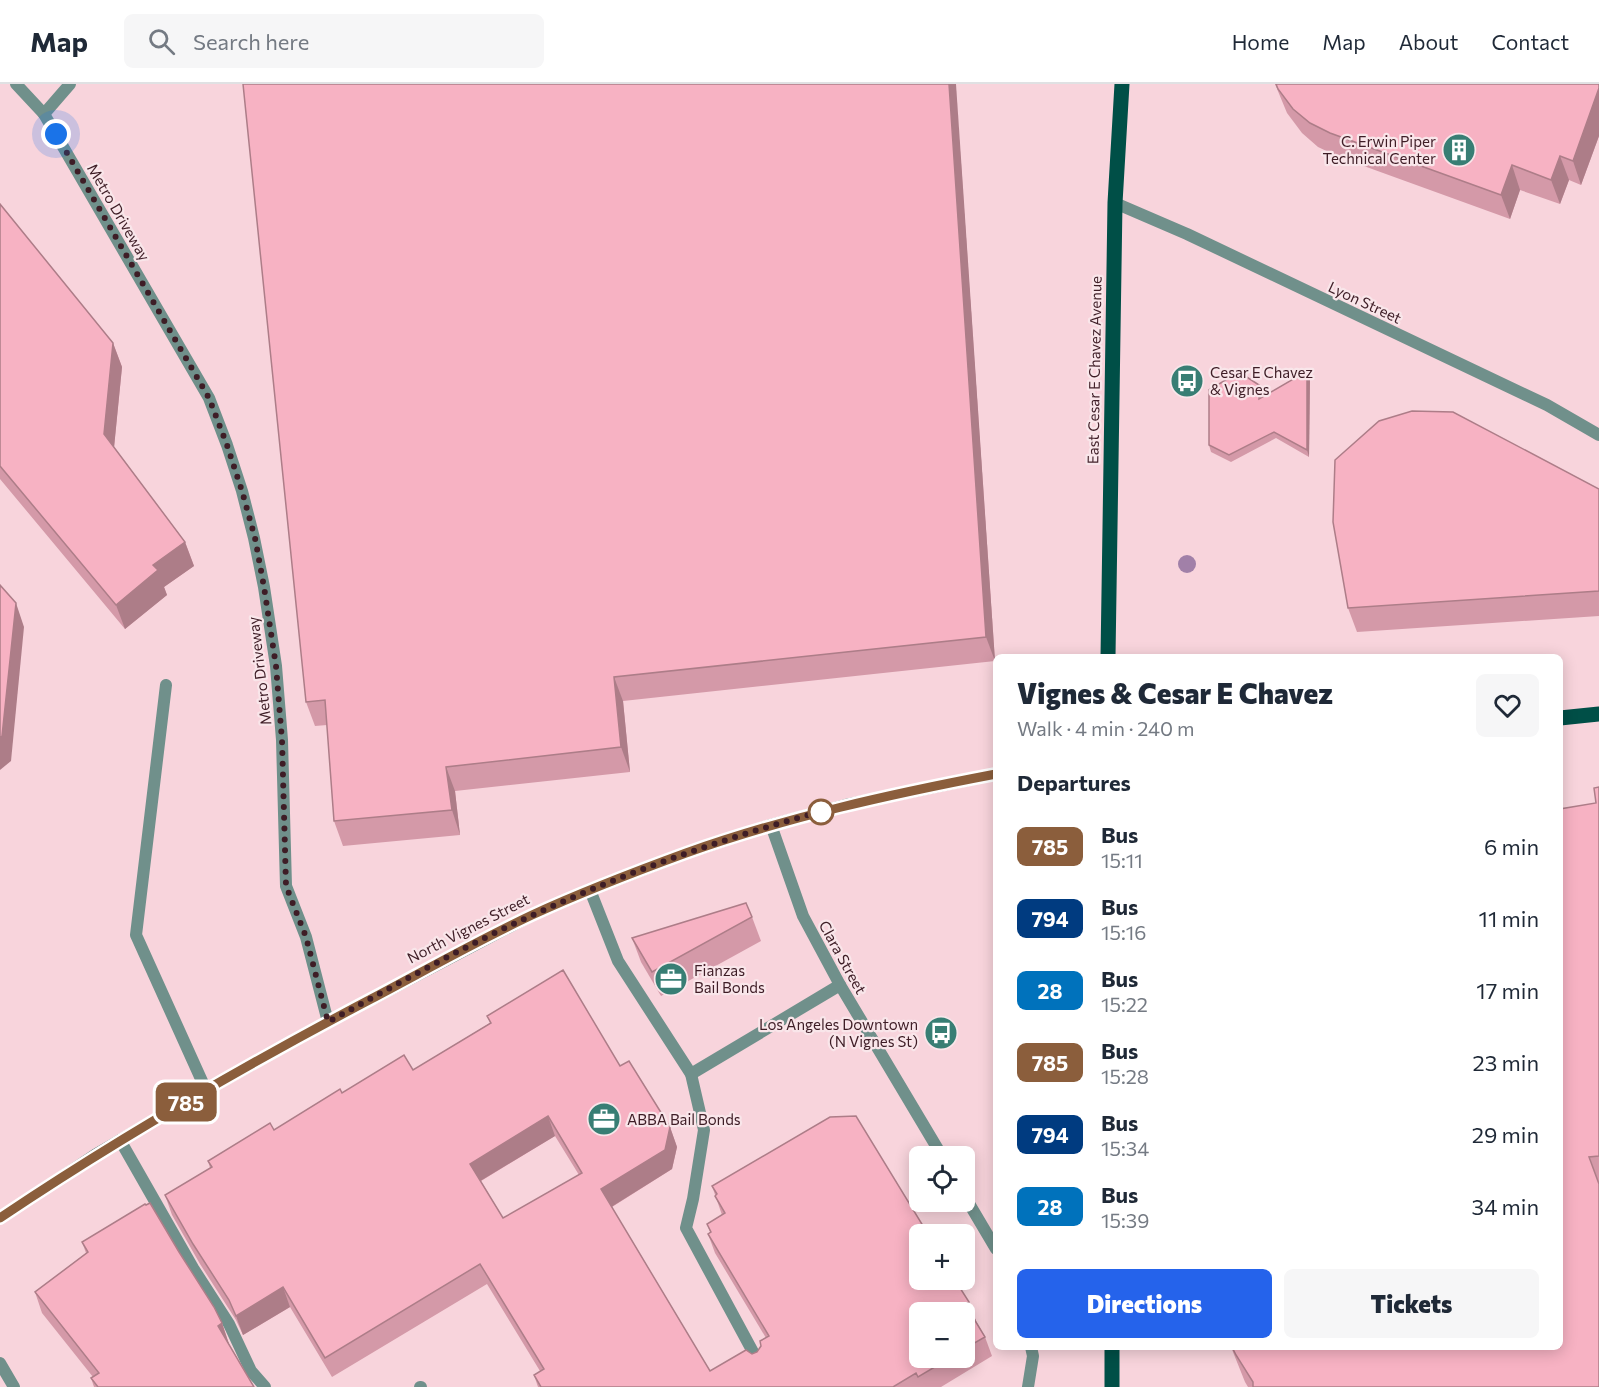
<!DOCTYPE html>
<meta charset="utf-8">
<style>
:root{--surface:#fff;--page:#f6f6f7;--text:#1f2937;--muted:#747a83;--line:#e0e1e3;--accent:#2563eb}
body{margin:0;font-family:Commissioner,sans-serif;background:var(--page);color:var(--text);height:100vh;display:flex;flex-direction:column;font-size:22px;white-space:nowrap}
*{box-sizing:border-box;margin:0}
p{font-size:20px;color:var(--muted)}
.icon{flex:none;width:33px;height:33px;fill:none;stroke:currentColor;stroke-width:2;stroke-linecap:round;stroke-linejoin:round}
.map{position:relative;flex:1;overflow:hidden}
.details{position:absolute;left:993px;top:570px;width:570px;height:696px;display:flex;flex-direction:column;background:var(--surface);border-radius:9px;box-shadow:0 3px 15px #0003}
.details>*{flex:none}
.badge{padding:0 12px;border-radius:9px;font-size:21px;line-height:39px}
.fabs{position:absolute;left:909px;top:1062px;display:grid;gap:12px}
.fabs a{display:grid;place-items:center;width:66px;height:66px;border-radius:9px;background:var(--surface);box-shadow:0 3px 15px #0003;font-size:30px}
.you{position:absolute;width:30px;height:30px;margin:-15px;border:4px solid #fff;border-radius:50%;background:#1a73e8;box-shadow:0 0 0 9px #1a73e833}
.map>.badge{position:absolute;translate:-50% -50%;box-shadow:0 0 0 3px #fff}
h2{padding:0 24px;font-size:22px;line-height:54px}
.round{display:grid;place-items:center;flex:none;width:63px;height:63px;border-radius:9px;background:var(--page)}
.overview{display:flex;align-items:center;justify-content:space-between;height:102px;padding:0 24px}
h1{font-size:28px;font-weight:800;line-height:45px}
.primary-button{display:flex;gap:12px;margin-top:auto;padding:12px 24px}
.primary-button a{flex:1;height:69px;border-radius:9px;background:var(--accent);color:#fff;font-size:24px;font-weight:800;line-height:69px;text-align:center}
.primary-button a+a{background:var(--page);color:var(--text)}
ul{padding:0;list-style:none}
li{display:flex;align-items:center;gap:18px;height:72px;padding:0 24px}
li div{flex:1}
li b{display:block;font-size:22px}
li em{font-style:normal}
li .badge{min-width:66px;font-weight:700;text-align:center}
header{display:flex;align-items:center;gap:36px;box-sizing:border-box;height:84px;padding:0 30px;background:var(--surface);border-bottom:2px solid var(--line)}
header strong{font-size:28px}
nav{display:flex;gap:33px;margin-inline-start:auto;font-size:21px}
.search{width:420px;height:54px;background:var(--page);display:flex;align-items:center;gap:15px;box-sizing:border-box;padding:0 21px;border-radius:9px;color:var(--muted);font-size:22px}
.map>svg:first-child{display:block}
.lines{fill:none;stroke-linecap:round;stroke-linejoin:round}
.service{stroke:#70908b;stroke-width:12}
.minor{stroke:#70908b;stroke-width:12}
.secondary{stroke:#396a63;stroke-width:12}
.primary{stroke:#004f47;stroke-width:15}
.tree{fill:#a180a8}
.wall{fill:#d499a8;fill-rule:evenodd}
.shaded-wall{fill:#ad7d88}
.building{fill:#f7b2c3;stroke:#ad7d88;stroke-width:1.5;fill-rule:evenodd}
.line-casing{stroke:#fff;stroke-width:14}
.line{stroke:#8b5e3c;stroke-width:9}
.walk{stroke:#3e1d26;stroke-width:6;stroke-dasharray:0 10.8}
.stop-dot{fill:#fff;stroke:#8b5e3c;stroke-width:3}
.labels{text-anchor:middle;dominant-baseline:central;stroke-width:4.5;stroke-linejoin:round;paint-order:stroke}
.poi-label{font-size:15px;fill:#3e1d26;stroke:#f9e6ea;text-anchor:start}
.street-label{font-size:15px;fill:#3e1d26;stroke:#f9e6ea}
</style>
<header>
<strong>Map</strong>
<div class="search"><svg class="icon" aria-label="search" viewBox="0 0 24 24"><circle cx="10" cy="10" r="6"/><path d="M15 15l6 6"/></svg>Search here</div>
<nav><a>Home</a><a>Map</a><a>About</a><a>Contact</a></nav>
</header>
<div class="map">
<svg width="1599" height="1303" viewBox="0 0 1599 1303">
<rect width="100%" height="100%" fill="#f8d4dc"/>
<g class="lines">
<g class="service">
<polyline points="16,0 44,30"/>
<polyline points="166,601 136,851 206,1006"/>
<polyline points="590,806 618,877 691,990 704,1046 693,1115 686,1144 760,1281"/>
<polyline points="691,990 840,901"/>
<polyline points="120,1056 193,1184 229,1240 251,1287 265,1303"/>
<polyline points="0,1279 14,1303"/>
<polyline points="420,1303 421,1303"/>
</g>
<g class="minor">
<polyline points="70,0 44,30 209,314 227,361 242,407 254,454 264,503 276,582 282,656 286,802 306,853 328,938"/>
<polyline points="1115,119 1187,150 1547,321 1599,351"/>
<polyline points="771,741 803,832 840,901 942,1072"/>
<polyline points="964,1111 996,1165"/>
<polyline points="1028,1303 1033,1272 1031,1263"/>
</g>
<polyline class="secondary" points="0,1134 95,1071 206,1006 328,938 534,830 590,806 686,769 771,741 846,721 996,690"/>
<g class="primary">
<polyline points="1108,573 1115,119 1122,0"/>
<polyline points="1560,634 1599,630"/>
<polyline points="1112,1263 1112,1303"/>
</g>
</g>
<circle class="tree" cx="1187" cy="480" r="9"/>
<g class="wall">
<polygon points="1275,0 1599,0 1599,52 1581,101 1569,96 1560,120 1520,106 1510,135 1339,73 1318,63 1302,49 1287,29"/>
<polygon points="961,80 995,577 623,617 630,688 455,707 460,751 343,762 334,737 327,641 315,642 306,618"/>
<polygon points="0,120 113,259 122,283 114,363 185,458 194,482 164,503 167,511 125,545 0,395"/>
<polygon points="1310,293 1309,373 1276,354 1231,378 1211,368 1209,361 1262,308 1262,313"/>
<polygon points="1599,405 1599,532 1357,548 1348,524"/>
<polygon points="1599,703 1599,1303 1248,1303 1245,1298 1231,1263 1560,1263 1596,719"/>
<polygon points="752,833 761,857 661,912 641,878 632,854"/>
<path d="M 487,932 L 620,982 L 670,1043 L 677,1063 L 672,1085 L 612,1123 L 710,1287 L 757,1268 L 766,1254 L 715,1169 L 708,1150 L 710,1148 L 707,1140 L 722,1131 L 712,1102 L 969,1218 L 976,1237 L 985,1253 L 992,1272 L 941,1303 L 538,1303 L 534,1291 L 540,1287 L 487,1200 L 332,1293 L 290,1223 L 243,1251 L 236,1236 L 200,1180 L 172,1131 L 165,1111 L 210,1084 L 208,1077 L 274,1046 L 342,1009 L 413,986 L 490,939 ZM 555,1052 L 579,1091 L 503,1134 L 481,1097 ZM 964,1228 L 964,1274 L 920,1274 Z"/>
<polygon points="82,1158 179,1168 222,1239 229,1260 254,1303 94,1303 91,1294 93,1293 42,1229 35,1208 86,1169"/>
</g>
<g class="shaded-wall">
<polygon points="949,0 956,0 995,577 986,553"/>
<polygon points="1599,4 1599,52 1581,101 1573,77"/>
<polygon points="1560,72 1569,96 1560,120 1551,96"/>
<polygon points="1512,81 1520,106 1510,135 1501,111"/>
<polygon points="113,259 122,283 113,374 104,350"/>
<polygon points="1307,287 1310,293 1309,373 1307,366"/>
<polygon points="1259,301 1262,308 1261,322 1259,315"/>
<polygon points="185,458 194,482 164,503 167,511 125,545 116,521 153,481"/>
<polygon points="16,519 24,543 11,677 0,686 0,654"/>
<polygon points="614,593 623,617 630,688 621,663"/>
<polygon points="446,683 455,707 460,751 452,726"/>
<polygon points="548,1032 555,1052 477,1099 470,1080"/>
<polygon points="670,1043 677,1063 672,1085 608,1125 601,1105"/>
<polygon points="283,1203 290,1223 243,1251 236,1232"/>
<polygon points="969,1218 976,1237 965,1220"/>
<polygon points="222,1239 229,1260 225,1262 218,1242"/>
</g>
<g class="building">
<polygon points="243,0 949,0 986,553 614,593 621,663 446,683 452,726 334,737 325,616 306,618"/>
<polygon points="1276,0 1599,0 1599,4 1573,77 1560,72 1551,96 1512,81 1501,111 1330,49 1310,39 1293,25 1278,5"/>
<polygon points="0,120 113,259 104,350 185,458 153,481 158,486 116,521 0,382"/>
<polygon points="1307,287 1307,366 1274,348 1229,371 1209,361 1209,306 1239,288 1259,301 1259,315"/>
<polygon points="1412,327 1453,328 1599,405 1599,507 1348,524 1333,438 1335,376 1379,337"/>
<polygon points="0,501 16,519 2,652 0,654"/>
<polygon points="1599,703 1599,1072 1589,1073 1599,1100 1599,1303 1253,1303 1253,1298 1236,1271 1232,1263 1560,1263 1560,725 1596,719 1594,704"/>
<polygon points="746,819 752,833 652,888 632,854"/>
<path d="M 563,886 L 620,982 L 629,977 L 670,1043 L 665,1066 L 601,1105 L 710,1287 L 746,1266 L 752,1270 L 757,1268 L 761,1262 L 760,1257 L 769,1252 L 708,1150 L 711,1148 L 707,1140 L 725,1129 L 715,1112 L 717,1110 L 712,1102 L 830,1033 L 856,1032 L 928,1150 L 920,1150 L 920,1196 L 955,1196 L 969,1218 L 965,1220 L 985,1253 L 964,1265 L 964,1228 L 920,1228 L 920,1274 L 950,1274 L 918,1293 L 916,1289 L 893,1303 L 541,1303 L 534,1291 L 544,1285 L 480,1180 L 325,1274 L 283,1203 L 236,1232 L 229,1216 L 193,1160 L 165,1111 L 212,1083 L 208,1077 L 270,1039 L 274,1046 L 340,1005 L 342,1009 L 404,971 L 413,986 L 491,939 L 487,932 ZM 548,1032 L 582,1089 L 503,1134 L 470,1080 Z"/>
<polygon points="150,1119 179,1168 214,1223 222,1239 218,1242 254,1303 98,1303 91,1294 99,1289 35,1208 88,1168 82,1158 145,1120 146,1121"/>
</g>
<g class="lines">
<g class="line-casing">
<path id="line" d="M 0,1134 C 119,1054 244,982 371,915 C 424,887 477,857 532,831 C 582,808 634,788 686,769 C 787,733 891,710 996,690"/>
</g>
<use href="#line" class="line"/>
<path class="walk" d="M 56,50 L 209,314 L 227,361 L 242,407 L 255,454 L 264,503 L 276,582 L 282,656 L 286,802 L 306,853 L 328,938 C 396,901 464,862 535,830 C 629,787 727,753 827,726 L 821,728"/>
</g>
<defs>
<g id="building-disc" transform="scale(1.725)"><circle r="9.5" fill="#387e74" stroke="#f9e6ea"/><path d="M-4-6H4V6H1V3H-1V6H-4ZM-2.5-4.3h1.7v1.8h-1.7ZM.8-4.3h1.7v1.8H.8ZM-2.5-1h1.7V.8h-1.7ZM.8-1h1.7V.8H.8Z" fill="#fff"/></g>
<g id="bus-disc" transform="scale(1.725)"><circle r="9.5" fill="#387e74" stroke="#f9e6ea"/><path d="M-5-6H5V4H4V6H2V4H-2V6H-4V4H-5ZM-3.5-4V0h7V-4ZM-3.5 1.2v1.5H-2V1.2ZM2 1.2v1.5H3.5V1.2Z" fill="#fff"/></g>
<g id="office-disc" transform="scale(1.725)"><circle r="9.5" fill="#387e74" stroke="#f9e6ea"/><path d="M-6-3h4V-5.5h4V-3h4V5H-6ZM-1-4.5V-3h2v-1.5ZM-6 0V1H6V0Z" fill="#fff"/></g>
</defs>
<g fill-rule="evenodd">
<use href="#building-disc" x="1459" y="66"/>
<use href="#bus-disc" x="1187" y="297"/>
<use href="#office-disc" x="671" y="895"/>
<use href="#bus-disc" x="941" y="949"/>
<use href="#office-disc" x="604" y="1035"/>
</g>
<circle class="stop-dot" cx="821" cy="728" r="12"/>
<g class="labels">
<g class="poi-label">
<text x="1436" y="57" text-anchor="end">C. Erwin Piper<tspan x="1436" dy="17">Technical Center</tspan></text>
<text x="1210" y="288">Cesar E Chavez<tspan x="1210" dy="17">&amp; Vignes</tspan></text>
<text x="694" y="886">Fianzas<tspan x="694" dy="17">Bail Bonds</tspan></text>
<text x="918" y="940" text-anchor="end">Los Angeles Downtown<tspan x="918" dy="17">(N Vignes St)</tspan></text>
<text x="627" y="1035">ABBA Bail Bonds</text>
</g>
<g class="street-label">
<text transform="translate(119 128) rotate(60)">Metro Driveway</text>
<text transform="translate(1365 218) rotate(25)">Lyon Street</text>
<text transform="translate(1094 286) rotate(-89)">East Cesar E Chavez Avenue</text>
<text transform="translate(259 587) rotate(-97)">Metro Driveway</text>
<text transform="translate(468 844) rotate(-27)">North Vignes Street</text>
<text transform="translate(843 873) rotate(61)">Clara Street</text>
</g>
</g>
</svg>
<div class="fabs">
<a><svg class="icon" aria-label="locate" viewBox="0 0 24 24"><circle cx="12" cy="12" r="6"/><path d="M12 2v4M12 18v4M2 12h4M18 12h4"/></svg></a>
<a>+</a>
<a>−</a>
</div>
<div class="you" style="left:56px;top:50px"></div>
<b class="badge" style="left:186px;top:1018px;background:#8b5e3c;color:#fff">785</b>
<section class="details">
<div class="overview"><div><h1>Vignes &amp; Cesar E Chavez</h1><p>Walk · 4 min · 240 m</p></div><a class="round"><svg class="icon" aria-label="heart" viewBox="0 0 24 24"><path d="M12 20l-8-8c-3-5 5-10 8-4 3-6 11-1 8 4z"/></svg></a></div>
<h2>Departures</h2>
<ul>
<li><span class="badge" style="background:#8b5e3c;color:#fff">785</span><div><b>Bus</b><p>15:11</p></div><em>6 min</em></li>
<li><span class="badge" style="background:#003b80;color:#fff">794</span><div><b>Bus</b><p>15:16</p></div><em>11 min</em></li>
<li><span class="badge" style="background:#0072bc;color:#fff">28</span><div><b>Bus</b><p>15:22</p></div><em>17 min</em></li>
<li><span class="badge" style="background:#8b5e3c;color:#fff">785</span><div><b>Bus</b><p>15:28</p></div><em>23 min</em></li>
<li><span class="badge" style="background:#003b80;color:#fff">794</span><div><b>Bus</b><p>15:34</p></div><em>29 min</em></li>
<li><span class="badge" style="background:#0072bc;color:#fff">28</span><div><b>Bus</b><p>15:39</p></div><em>34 min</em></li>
</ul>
<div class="primary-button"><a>Directions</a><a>Tickets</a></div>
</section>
</div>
